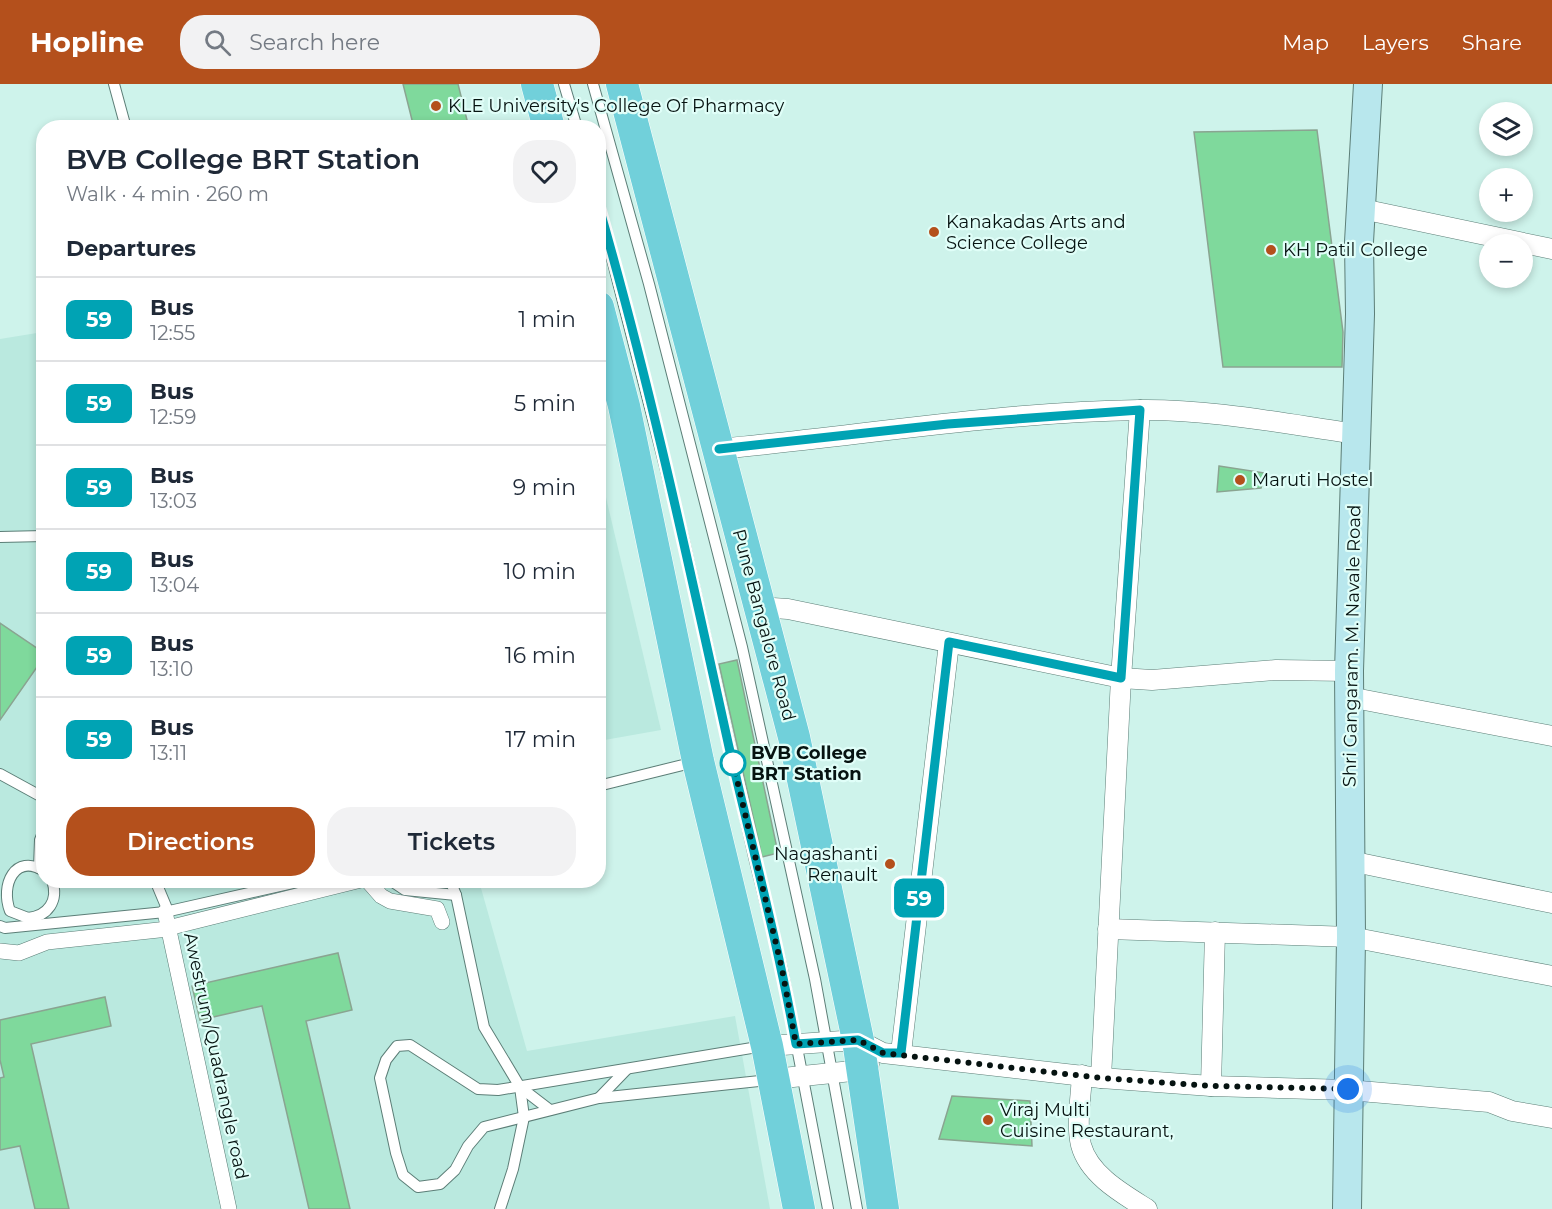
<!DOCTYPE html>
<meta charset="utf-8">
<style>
:root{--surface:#fff;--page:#f2f2f3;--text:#1f2937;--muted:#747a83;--line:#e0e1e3;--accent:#b4501c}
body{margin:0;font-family:Montserrat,sans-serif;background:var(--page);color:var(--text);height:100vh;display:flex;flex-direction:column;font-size:22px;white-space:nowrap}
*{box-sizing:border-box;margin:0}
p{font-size:20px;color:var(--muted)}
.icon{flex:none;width:33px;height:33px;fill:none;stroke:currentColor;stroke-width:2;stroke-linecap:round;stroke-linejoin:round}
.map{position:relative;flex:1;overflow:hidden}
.panel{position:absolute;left:36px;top:36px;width:570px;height:768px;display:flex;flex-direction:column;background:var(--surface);border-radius:24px;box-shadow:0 3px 9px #0003}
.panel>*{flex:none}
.badge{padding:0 12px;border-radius:9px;font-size:21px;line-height:39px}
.buttons{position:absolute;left:1479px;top:18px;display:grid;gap:12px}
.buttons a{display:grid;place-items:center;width:54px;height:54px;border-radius:50%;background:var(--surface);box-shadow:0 3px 9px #0003;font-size:30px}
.you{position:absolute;width:30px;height:30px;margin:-15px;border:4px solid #fff;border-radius:50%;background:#1a73e8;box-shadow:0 0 0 9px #1a73e833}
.map>.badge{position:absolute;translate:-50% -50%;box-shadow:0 0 0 3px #fff}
h2{padding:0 30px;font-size:22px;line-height:54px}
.round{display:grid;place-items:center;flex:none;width:63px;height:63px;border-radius:24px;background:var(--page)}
.summary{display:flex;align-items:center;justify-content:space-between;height:102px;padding:0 30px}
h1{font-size:28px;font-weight:600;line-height:45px}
.cta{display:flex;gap:12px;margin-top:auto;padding:12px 30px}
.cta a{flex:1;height:69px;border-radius:24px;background:var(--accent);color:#fff;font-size:24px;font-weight:600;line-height:69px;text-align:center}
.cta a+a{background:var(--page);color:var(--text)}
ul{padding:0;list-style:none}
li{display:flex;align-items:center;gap:18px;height:84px;padding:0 30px;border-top:2px solid var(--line)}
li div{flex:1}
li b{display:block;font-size:22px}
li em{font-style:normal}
li .badge{min-width:66px;font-weight:700;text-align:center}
header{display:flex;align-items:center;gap:36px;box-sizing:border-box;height:84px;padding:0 30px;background:var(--accent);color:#fff}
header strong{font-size:28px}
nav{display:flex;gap:33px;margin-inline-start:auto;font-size:21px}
.search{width:420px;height:54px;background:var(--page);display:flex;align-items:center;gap:15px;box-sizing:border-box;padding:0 21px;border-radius:24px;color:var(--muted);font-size:22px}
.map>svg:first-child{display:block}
.built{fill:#bae9df}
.building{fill:#7fd99c;stroke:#8aa491;stroke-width:1.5}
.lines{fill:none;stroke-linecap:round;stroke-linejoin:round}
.service-casing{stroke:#5c7e77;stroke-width:12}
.pedestrian-casing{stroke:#5c7e77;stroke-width:16}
.minor-casing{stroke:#5c7e77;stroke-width:21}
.secondary-casing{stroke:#5c7e77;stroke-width:30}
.primary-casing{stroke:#fff;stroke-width:33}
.service{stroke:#fff;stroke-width:10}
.pedestrian{stroke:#fff;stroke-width:15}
.minor{stroke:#fff;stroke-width:20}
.secondary{stroke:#b8e7ed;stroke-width:28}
.primary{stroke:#71d0da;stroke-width:32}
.line-casing{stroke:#fff;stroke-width:14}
.line{stroke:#00a3b4;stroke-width:9}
.walk{stroke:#061311;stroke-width:6;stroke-dasharray:0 10.8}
.poi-dot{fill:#b4501c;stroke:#e0fef8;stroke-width:2}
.stop-dot{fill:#fff;stroke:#00a3b4;stroke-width:3}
.labels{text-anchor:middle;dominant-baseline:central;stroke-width:4.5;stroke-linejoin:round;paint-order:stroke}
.poi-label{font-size:18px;fill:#061311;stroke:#e0fef8;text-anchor:start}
.street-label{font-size:18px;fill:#061311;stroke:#e0fef8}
.stop-label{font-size:18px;font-weight:bold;fill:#061311;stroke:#e0fef8;text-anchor:start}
</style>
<header>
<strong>Hopline</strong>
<div class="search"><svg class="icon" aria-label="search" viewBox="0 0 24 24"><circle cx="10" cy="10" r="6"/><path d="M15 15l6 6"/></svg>Search here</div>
<nav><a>Map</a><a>Layers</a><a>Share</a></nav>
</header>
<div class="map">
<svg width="1552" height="1125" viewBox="0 0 1552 1125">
<rect width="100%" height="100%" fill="#cef3eb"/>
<g class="built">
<polygon points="43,248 44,796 479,797 527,967 735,932 770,1125 0,1125 0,255"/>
<polygon points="599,384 661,646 599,657 598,657"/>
</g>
<g class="building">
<polygon points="403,0 458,0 469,44 414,44"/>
<polygon points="1317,46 1343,248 1342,283 1223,283 1194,48"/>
<polygon points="1219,382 1265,389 1261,404 1217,408"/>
<polygon points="0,539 44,569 44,573 0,636"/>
<polygon points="737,576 778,769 762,773 719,580"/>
<polygon points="338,869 352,926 306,937 350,1125 309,1125 262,922 200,936 192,902"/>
<polygon points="105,913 111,942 31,960 69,1125 35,1125 20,1062 0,1066 0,994 4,993 0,976 0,936"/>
<polygon points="952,1012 1030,1017 1032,1062 939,1055"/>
</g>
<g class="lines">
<g class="service-casing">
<g id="service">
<polyline points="114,0 126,44"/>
<polyline points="564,0 577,44"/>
<polyline points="593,0 649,200 742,563 815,895 857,1125"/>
<polyline points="598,120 684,457 754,773 782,885 828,1125"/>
<polyline points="0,453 44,452"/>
<polyline points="0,690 44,714"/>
<polyline points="598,702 695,678"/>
<polyline points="39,784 40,756 44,746"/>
<path d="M 44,787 C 15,769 0,801 10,827 L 28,834 C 48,832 59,817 52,796"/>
<polyline points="155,796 168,827"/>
<polyline points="390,796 405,806 456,811"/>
<polyline points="450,796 456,811 484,943 520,1003 524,1033 513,1085 500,1125"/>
<polyline points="0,842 5,844 165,828 306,796"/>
<polyline points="764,962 498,1006 478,1005 410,961 397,962 386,976 380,994 396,1069 403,1091 418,1103 440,1100 455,1086 468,1062 484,1043 599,1014 769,996"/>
<polyline points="520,1003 550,1026"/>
<polyline points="599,1014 627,985"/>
</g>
</g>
<g class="pedestrian-casing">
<g id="pedestrian">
<polyline points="367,796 381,812 390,817 437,825 442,838"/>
<polyline points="165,828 229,1125"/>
<polyline points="168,844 361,796"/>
<polyline points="0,867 19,869 47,858 168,845"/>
</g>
</g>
<g class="minor-casing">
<g id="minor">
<polyline points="1362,125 1552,165"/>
<path d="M 719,365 C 859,352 999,328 1140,326 C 1212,325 1285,340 1357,350"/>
<polyline points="758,523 788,525 1121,594 1152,596 1276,586 1349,587"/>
<polyline points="1349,613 1552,652"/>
<polyline points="1350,777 1552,819"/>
<polyline points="1108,845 1351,853 1552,892"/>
<polyline points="767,962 858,956 883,969 1101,994 1211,1002 1348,1006 1489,1018 1512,1027 1552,1034"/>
<polyline points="901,969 949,559"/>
<path d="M 1082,991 C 1081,1013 1076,1040 1081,1061 C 1089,1091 1123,1110 1147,1125"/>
<polyline points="1101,994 1121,594 1140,326"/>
<polyline points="773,995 862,986 869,980"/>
<polyline points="1211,1002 1215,848"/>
</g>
</g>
<g class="secondary-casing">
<polyline id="secondary" points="1347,1125 1351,853 1349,587 1360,230 1359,158 1368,0"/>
</g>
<g class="primary-casing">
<g id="primary">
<polyline points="537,0 549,44"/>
<polyline points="622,0 794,653 858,956 883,1125"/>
<polyline points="598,223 624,322 698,677 767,962 799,1125"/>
</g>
</g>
<use href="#service" class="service"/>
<use href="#pedestrian" class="pedestrian"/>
<use href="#minor" class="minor"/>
<use href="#secondary" class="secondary"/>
<use href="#primary" class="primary"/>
</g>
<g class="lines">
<g class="line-casing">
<path id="line" d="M 598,120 C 650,299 689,482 729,663 C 752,762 778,860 796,960 L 858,956 L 883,969 L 901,969 L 949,558 L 1121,594 L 1140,326 L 948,340 L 719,365"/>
</g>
<use href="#line" class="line"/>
<polyline class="walk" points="733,679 782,885 796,960 858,956 883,969 1101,994 1211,1002 1348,1005"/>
</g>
<g class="poi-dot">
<circle cx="436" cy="22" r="6"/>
<circle cx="934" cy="148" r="6"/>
<circle cx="1271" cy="166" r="6"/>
<circle cx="1240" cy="396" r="6"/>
<circle cx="890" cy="780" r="6"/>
<circle cx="988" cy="1036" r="6"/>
</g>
<circle class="stop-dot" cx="733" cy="679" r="12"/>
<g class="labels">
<g class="poi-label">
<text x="448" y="22">KLE University's College Of Pharmacy</text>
<text x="946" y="138">Kanakadas Arts and<tspan x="946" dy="21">Science College</tspan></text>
<text x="1283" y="166">KH Patil College</text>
<text x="1252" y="396">Maruti Hostel</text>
<text x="878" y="770" text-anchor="end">Nagashanti<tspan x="878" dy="21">Renault</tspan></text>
<text x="1000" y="1026">Viraj Multi<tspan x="1000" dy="21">Cuisine Restaurant,</tspan></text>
</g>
<g class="street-label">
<text transform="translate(764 541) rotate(75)">Pune Bangalore Road</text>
<text transform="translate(1352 562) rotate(-89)">Shri Gangaram. M. Navale Road</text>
<text transform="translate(216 972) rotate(78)">Awestrum/Quadrangle road</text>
</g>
<g class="stop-label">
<text x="751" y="669">BVB College<tspan x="751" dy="21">BRT Station</tspan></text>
</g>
</g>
</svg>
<div class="buttons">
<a><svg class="icon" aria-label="layers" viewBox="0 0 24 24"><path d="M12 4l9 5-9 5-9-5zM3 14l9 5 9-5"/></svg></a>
<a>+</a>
<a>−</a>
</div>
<div class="you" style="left:1348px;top:1005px"></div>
<b class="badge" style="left:919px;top:814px;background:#00a3b4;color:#fff">59</b>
<section class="panel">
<div class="summary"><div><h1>BVB College BRT Station</h1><p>Walk · 4 min · 260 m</p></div><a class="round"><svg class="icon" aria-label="heart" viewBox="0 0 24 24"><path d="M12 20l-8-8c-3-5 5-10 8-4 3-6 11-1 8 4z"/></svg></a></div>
<h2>Departures</h2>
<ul>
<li><span class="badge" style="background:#00a3b4;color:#fff">59</span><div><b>Bus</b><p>12:55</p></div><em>1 min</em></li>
<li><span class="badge" style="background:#00a3b4;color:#fff">59</span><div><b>Bus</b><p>12:59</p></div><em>5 min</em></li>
<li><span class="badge" style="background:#00a3b4;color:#fff">59</span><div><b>Bus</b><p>13:03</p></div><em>9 min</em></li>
<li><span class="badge" style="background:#00a3b4;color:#fff">59</span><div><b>Bus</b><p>13:04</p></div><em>10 min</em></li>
<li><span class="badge" style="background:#00a3b4;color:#fff">59</span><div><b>Bus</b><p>13:10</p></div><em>16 min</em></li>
<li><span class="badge" style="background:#00a3b4;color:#fff">59</span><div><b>Bus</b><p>13:11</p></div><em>17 min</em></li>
</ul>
<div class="cta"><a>Directions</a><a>Tickets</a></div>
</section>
</div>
